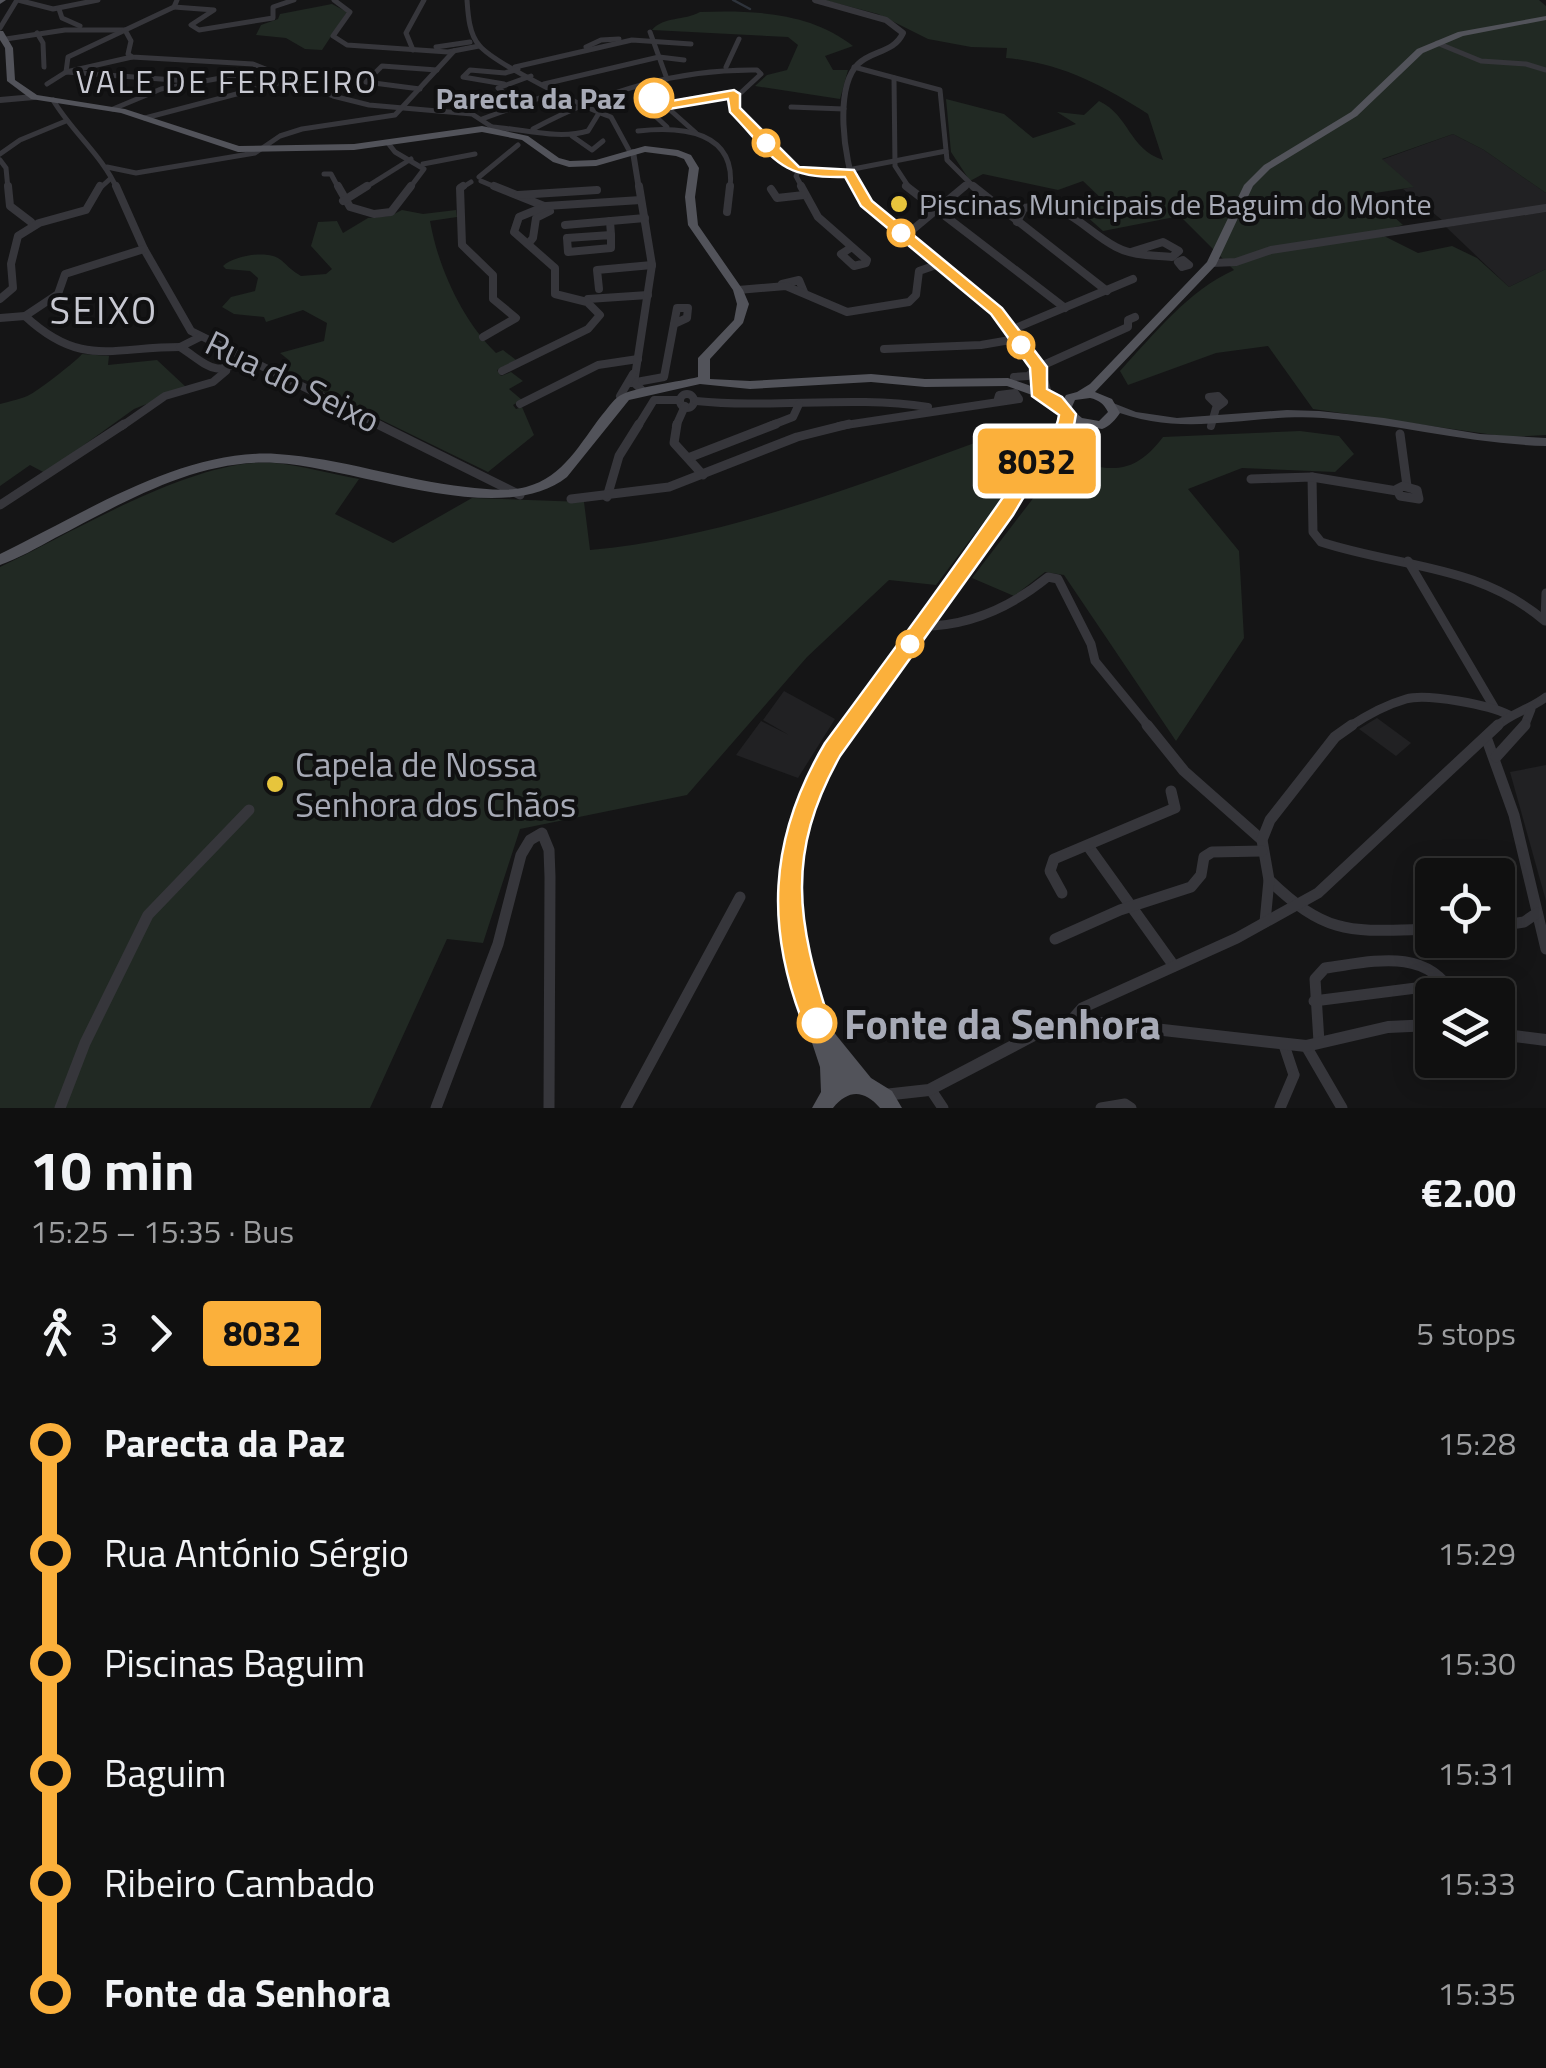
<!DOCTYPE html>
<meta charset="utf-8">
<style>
:root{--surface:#101010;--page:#191919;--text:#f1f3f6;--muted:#9c9d9f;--line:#303030}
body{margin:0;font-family:"Titillium Web",sans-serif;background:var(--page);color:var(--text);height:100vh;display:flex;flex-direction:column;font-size:38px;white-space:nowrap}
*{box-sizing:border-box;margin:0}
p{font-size:32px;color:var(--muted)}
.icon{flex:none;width:55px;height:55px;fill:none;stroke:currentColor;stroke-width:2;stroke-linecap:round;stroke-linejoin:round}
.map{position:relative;height:1108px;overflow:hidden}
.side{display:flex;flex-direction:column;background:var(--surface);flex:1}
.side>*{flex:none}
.badge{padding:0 20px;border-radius:8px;font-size:35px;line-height:65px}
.fabs{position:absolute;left:1415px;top:858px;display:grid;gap:20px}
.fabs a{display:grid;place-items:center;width:100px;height:100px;border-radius:10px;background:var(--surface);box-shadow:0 5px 25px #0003,0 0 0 2px var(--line);font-size:50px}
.map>.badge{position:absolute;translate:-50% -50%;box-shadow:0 0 0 5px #fff}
.legs{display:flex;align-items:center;gap:15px;height:110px;padding:0 30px;font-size:32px}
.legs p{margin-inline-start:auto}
.overview{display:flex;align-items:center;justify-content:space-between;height:170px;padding:0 30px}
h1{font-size:55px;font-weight:700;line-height:75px}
ul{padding:0 30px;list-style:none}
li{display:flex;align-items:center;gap:35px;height:110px;font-size:38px}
li i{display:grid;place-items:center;width:15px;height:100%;margin:0 12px;background:currentColor}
li i::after{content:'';width:25px;height:25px;margin:-12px;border:8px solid;border-radius:50%;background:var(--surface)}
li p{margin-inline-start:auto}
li:first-child i{background:linear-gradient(#0000 50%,currentColor 0)}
li:last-child i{background:linear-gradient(currentColor 50%,#0000 0)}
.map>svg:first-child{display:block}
.built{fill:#212123}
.green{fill:#212923}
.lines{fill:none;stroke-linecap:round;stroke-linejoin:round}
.stream{stroke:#2e333b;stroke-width:2.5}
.minor-far3{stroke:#36363b;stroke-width:5}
.minor-far2{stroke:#36363b;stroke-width:8}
.minor-far1{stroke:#36363b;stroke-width:9}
.minor{stroke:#36363b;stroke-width:11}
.tertiary-far2{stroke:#36363b;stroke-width:6}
.tertiary-far1{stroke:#36363b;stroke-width:8}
.tertiary{stroke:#36363b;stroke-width:12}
.secondary{fill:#44454b;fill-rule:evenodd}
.primary{fill:#52535a;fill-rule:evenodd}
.line-1{fill:#fbb03b;stroke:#fff;stroke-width:2.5}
.stop-1-dot{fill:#fff;stroke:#fbb03b;stroke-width:5}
.poi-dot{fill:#e7c53c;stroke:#101011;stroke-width:4}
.labels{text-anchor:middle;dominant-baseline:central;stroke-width:8;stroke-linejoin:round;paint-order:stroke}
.far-stop-label{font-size:30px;font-weight:bold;fill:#a7aab6;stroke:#101011;text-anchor:end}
.far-poi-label{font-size:30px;fill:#a7aab6;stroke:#101011;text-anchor:start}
.far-neighbourhood-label{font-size:32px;letter-spacing:2.5px;fill:#c8c9d2;stroke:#101011}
.street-label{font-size:35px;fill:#a7aab6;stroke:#101011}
.poi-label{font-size:35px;fill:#a7aab6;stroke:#101011;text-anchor:start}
.neighbourhood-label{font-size:38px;letter-spacing:2.5px;fill:#c8c9d2;stroke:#101011}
.near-stop-label{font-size:42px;font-weight:bold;fill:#a7aab6;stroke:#101011;text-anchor:start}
</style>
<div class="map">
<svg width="1546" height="1108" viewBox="0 0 1546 1108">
<rect width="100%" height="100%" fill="#151516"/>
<g class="built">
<polygon points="1453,134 1484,150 1546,193 1546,205 1442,220 1403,189 1412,187 1381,160"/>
<polygon points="1546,212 1546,269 1509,287 1446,227"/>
<polygon points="784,691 835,719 798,778 736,755 761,721 789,735 763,720"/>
<polygon points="1377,718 1411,743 1396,756 1359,729"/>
<polygon points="1546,765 1546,901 1510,772"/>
</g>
<g class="green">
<path d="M 824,0 L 1539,0 L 1546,6 L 1546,193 L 1484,150 L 1453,134 L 1382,159 L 1414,187 L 1369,194 L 1403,225 L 1376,232 L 1418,253 L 1452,246 L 1477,258 L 1509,287 L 1546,269 L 1546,435 L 1508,437 L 1313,409 L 1268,346 L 1216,353 L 1128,385 L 1120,371 C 1155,333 1188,291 1234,270 L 1180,216 L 1103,231 L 1076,207 L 1104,201 L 1083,181 L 1058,190 L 983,174 L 970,181 L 951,152 L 946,99 L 1004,114 L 1033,138 L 1076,124 L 1057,112 L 1084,115 L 1099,101 C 1130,116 1128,148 1163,160 L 1148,114 C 1102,85 1061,63 1006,58 L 1007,48 L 971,47 L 928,39 L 878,14 Z"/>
<polygon points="332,4 347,12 322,50 305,49 286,38 256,35 261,25 278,19 280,14"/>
<path d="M 700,12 C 751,10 811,12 853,46 L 825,56 L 833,70 L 848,70 L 840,99 L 755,86 L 767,75 L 787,70 L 798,45 L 788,37 L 652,30 C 664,16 684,21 700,12 Z"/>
<path d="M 402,210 L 423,214 L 456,210 L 457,217 L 430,221 C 438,267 462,320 496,353 L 503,350 L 516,360 L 497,370 L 501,376 L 511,372 L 523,381 L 509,389 L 522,400 L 513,405 L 516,409 L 522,407 L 534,435 L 488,472 L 316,388 L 319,385 L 276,370 L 290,361 L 280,353 L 324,341 L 327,323 L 303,310 L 266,322 L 264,317 L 234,314 L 222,307 L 231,297 L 255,291 L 258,278 L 250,271 L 226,269 L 223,266 C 234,256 268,249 281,260 C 288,266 292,271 301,276 L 326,274 L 332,269 L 311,246 L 318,222 L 337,221 L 343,233 L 368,218 L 390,216 Z"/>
<path d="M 82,354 L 109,356 L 108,365 L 157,360 L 187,388 L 134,409 L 45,473 L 30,465 L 0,486 L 0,404 C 10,401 23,399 31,394 C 39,390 79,359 82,354 Z"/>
<path d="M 1300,431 L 1339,436 L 1354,454 L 1335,472 L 1242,468 L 1188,489 L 1239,551 L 1244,638 L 1176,741 L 1064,575 L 1045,572 L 1014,596 L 972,578 L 1064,458 C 1108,471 1132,478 1163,437 Z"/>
<path d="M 997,435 L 1033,457 L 936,585 L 889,580 L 807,657 L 687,795 L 520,829 L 483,943 L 447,939 L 370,1108 L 0,1108 L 0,567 C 72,533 197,456 275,463 C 303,466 331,474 359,479 L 335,514 L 393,543 L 472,498 L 584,502 L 590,550 C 731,537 865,482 997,435 Z"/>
</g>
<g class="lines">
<polyline class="stream" points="733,0 750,9"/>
<g class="minor-far3">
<polyline points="18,0 53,9 98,0"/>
<polyline points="334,0 350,12 333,36 347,45 448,52 479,46"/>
<path d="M 467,0 C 468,14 469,34 479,45 C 494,64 586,108 611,117 L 630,152"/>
<polyline points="174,7 214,10 191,25 199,30 273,18 273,7 294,0"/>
<polyline points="59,9 62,18 80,26"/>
<polyline points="0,28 17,0"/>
<polyline points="650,32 667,79"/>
<polyline points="37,33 43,43 44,67"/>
<polyline points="6,39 65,30 125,30 131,41 128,54 132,57 253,64 333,96 369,105 472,114 492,127"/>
<polyline points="1437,43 1481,61 1526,64 1546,70"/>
<polyline points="436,47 470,42"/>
<polyline points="586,47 601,40 619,39"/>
<polyline points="413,50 406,33 424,0"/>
<polyline points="515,67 632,40 691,44"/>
<polyline points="726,67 739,39"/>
<polyline points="854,67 940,90 947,160 976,189"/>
<polyline points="66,72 68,57 174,7 177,0"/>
<polyline points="66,72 188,81"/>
<polyline points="894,78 895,166 910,189"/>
<polyline points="47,84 66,72 132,57"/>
<polyline points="504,84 463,77 470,70 505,73 518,69"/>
<polyline points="544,84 659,57 684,60"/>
<polyline points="642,85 696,133"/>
<polyline points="420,89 366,82 382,66 437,70"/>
<polyline points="655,97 639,101 667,127"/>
<path d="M 53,100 C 72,132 102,155 117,189"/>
<polyline points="663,104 726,93 737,96"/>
<polyline points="519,105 498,88 531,76"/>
<polyline points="791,107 844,109"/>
<polyline points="113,109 161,89 248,73"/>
<polyline points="145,118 290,80"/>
<polyline points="482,119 556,92"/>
<path d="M 492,127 C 524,129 558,140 588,131 L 599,113"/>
<path d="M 533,129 C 604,91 676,69 757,70 L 761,74 L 733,100 L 734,109 L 794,170 L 810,174 L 849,173"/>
<path d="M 638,131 C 682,126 737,131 730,189"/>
<polyline points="572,136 592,150 603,141"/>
<polyline points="388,143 395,152 424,169 409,189"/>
<polyline points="0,154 20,140 66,121"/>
<polyline points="0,160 6,168 8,189"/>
<polyline points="423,164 475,154"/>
<polyline points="107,167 136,173 255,153 280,136 302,129 395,115 454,51"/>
<polyline points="848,170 946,151"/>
<polyline points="798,172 796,176 803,189"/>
<polyline points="324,174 331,174 339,189"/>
<polyline points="479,177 518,145"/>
<polyline points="481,181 500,189"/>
<polyline points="99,189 110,179"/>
<polyline points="363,189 411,159"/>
<polyline points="460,189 471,182"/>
<polyline points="962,189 968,184"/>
</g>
<g class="minor-far2">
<polyline points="8,186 10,206 31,222"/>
<polyline points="116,186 144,249 191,331 382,426"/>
<polyline points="338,186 350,207 374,214 391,212 411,186"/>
<polyline points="463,186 460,188 462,245 493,275 493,299 516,318 483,337"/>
<polyline points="494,186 544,206"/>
<polyline points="801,186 818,217 867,260 866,263 854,266 841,254 852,247"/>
<polyline points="906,186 1065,308"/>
<polyline points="973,186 1107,291"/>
<polyline points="771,189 777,198 804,195"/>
<polyline points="518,195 597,190"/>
<polyline points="343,201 367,186"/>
<polyline points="727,212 730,186"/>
<polyline points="610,221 611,235"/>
<path d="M 1017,222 L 1024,208 C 1067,199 1082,229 1116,247 C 1133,256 1153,255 1172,257 L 1179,251 L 1163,242 L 1131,252"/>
<polyline points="565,225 645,218"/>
<polygon points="611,235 611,248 568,252 567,238"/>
<polyline points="905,236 965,186"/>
<polyline points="528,244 533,238 536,218 550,211"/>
<polygon points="1183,260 1189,265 1182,267 1178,262"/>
<polyline points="1212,263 1236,262 1271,250 1546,208"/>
<polyline points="782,284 799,280 804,292"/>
<polyline points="599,289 597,270 652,265"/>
<polyline points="738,290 786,286 847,312 909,302 916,295 919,271 939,264"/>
<polyline points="0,299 13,288 11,264 18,236 39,223 86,210 100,186"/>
<polyline points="588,299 648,295"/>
<polyline points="25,316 58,294 65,274 144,249"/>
<path d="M 0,318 L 25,316 C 81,368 112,347 180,347"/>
<polyline points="1011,330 1133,279"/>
<path d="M 200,337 L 180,347 C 207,364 214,379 244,359"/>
<polyline points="884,349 981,345 1016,339"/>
<polyline points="1039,367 1128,327 1128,320 1135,317"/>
<polyline points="502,371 588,329 600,315 587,302 555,294 555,268 514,232 519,217 546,206 641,200"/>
<polyline points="631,383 664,377 677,308 688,308 687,318 674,324"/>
<circle cx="687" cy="401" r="7"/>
<path d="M 696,401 C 773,409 851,395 928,407"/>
<polyline points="520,404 598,365 638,359"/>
<polyline points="122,426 165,396 213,382 226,371"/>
<polyline points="638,426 654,400 678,400"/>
<polyline points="676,426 685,406"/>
<polyline points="770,426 793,417 799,404"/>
<polyline points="839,426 1019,399 1015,393 999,395 997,402"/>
<polyline points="1211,426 1216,408 1224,402 1218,396 1209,397 1218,406"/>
</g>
<g class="minor-far1">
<polyline points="377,424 520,495"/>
<polyline points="677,424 674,443 703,475"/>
<polyline points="1400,434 1407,486"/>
<polyline points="688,458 776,424"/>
<path d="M 1312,477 L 1313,532 L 1321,542 C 1401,568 1478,564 1545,621"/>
<polyline points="1251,479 1312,477 1397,491"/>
<polygon points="1403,486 1417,490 1419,499 1400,496 1397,489"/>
<polyline points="607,497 619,456 639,424"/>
<polyline points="571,499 669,487 797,437 849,424"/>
<polyline points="0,505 124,424"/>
<polyline points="1408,561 1494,707"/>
<polyline points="1545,620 1546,593"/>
<path d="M 923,626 C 971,626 1011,607 1048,577 L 1058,579 L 1091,644 L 1095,661 L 1149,727"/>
<path d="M 1349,727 C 1367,715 1385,705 1406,699 C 1427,693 1490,705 1509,715"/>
<path d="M 1496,727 C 1511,713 1529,710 1546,697"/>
<polyline points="1524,727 1531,709"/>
</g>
<g class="minor">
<polyline points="1147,725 1184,771 1262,840"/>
<polyline points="1486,737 1514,815 1546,949"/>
<polyline points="1496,757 1525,725"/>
<polyline points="1088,846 1174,966"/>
<path d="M 1269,880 C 1329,938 1353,931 1432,929"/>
<polyline points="1062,893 1050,871 1054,859 1175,808 1171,791"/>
<polyline points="1265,922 1269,880 1262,840 1270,820 1335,737 1352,725"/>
<polyline points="1498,926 1524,922 1537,913"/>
<polyline points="1055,939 1120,910 1191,887 1201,875 1204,857 1212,852 1262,851"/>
<polyline points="1314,1001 1416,988 1432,1002"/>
<polyline points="1069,1023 1082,1008 1237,938 1318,893 1498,725"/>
<path d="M 1319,1042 L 1315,979 L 1325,968 C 1371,962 1426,946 1453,995"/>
<polyline points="1284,1045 1294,1075"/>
<polyline points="1306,1046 1342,1108"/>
<polyline points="931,1090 943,1108"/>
<polyline points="60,1108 85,1043 148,915 249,810"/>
<polyline points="436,1108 498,944 521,855 530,840 542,833 549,850 550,877 549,1108"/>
<polyline points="626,1108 740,897"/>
<polyline points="1101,1108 1125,1104 1131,1108"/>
<polyline points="1280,1108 1294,1075"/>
</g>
<g class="tertiary-far2">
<path d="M 815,0 L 886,20 L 903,33 C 894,53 872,50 858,64 C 834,88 844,160 856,189"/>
<polyline points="0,100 34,97"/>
<polyline points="633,152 639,189"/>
</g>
<g class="tertiary-far1">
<polyline points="639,186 652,265 634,383 641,389"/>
<path d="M 855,186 L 858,194 C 912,239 1031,322 1047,390"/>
<polyline points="1014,377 1028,376 1039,367"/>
<polyline points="620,396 633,374"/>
</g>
<g class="tertiary">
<polyline points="1498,1034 1546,1040"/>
<polyline points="884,1095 929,1090 1034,1035 1066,1024 1101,1023 1306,1046 1388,1027 1432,1025"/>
</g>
<path class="secondary" d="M 1113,403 L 1136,412 L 1177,418 L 1287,410 L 1319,411 L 1384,418 L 1480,434 L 1546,438 L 1546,446 C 1471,444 1398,424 1323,418 C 1246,413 1186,440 1109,409 L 1107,407 Z"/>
<g class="primary">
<polygon points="0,0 6,0 0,4"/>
<path d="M 1546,16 L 1546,20 L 1463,36 L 1423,53 L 1357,116 L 1270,169 L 1253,186 L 1216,265 L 1095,392 L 1112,399 L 1120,413 C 1116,419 1109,427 1102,429 L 1073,424 L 1070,435 L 1039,468 L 1012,514 L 838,754 L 812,807 L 800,862 L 799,917 L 808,976 L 826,1028 L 832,1030 L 871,1078 L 892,1091 L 902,1108 L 880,1108 C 864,1090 849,1089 833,1108 L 812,1108 L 821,1092 L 820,1067 L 790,976 L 781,917 L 782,862 L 796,807 L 826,745 L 1002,508 L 1029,462 L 1060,431 L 1062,414 L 1046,400 L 1007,386 L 925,387 L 871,382 L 750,389 L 700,384 L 629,400 L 567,477 C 500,530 356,467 276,463 C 197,458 123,503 55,538 C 37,548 19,558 0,565 L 0,554 C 83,514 183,448 277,454 C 341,458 402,480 466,487 C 485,489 507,492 526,487 C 564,477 580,443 602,415 C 608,408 615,397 623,394 C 641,386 678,382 698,377 L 698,358 L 734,320 L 737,304 L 733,290 L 688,225 L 685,197 L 689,168 L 684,159 L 676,156 L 645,152 L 596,166 L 569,167 L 553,162 L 522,140 L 482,132 L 354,150 L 238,152 L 121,113 L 31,99 L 7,81 L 5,48 L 0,40 L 0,31 L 3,31 L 13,48 L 15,80 L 37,95 L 125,109 L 239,146 L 354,144 L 482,126 L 528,136 L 559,158 L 570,161 L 596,160 L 645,146 L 678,150 L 691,155 L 699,168 L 695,197 L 698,225 L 743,290 L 749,304 L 743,323 L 710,359 L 710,379 L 750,381 L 871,374 L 925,379 L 1008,378 L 1054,394 L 1062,402 L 1066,395 L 1077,392 L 1090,384 L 1207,262 L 1244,185 L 1264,165 L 1351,112 L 1417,49 L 1458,32 ZM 1090,398 C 1099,400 1104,404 1108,412 L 1099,421 L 1082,418 L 1071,409 L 1075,400 Z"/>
</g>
</g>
<path class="line-1" d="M 734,90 L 740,94 L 740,108 L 799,167 L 854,170 L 872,201 L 1002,308 L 1047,367 L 1047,389 L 1062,397 L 1076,414 L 1072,436 L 1041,468 L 1013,515 L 840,756 C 785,854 797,922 830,1023 L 826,1033 L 817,1037 L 807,1033 C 764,930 768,839 825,743 C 893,651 961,559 1026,464 C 1038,446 1056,438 1059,415 L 1032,396 L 1030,368 L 991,314 L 861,206 L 845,177 C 777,179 774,157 730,112 L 728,99 L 669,109 L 648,98 L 654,94 L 671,101 Z"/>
<g class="stop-1-dot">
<circle cx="654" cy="98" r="18"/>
<circle cx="766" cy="143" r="12"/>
<circle cx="901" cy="233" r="12"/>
<circle cx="1021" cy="345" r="12"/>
<circle cx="910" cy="644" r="12"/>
<circle cx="817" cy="1023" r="18"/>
</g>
<g class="poi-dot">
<circle cx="899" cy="204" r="10"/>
<circle cx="275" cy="784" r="10"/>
</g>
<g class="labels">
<g class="far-stop-label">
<text x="626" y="98">Parecta da Paz</text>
</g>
<g class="far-poi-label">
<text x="919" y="204">Piscinas Municipais de Baguim do Monte</text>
</g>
<g class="far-neighbourhood-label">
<text x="227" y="81">VALE DE FERREIRO</text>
</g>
<g class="street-label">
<text transform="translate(293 381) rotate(26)">Rua do Seixo</text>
</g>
<g class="poi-label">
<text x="295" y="764">Capela de Nossa<tspan x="295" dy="40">Senhora dos Chãos</tspan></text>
</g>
<g class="neighbourhood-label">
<text x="104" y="310">SEIXO</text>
</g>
<g class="near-stop-label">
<text x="844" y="1023">Fonte da Senhora</text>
</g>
</g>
</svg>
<div class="fabs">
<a><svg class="icon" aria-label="locate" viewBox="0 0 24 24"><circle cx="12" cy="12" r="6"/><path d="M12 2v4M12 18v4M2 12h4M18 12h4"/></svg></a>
<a><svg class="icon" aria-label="layers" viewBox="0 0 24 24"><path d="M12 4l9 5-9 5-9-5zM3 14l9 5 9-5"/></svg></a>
</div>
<b class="badge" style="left:1037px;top:461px;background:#fbb03b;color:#111">8032</b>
</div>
<section class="side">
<div class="overview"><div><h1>10 min</h1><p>15:25 – 15:35 · Bus</p></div><b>€2.00</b></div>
<div class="legs"><svg class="icon" aria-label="walk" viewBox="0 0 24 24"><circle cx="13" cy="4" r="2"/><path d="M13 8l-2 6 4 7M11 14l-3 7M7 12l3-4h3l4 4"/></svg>3<svg class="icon" aria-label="forward" viewBox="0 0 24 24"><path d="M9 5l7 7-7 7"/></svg><b class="badge" style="background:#fbb03b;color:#111">8032</b><p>5 stops</p></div>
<ul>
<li><i style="color:#fbb03b"></i><b>Parecta da Paz</b><p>15:28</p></li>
<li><i style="color:#fbb03b"></i><span>Rua António Sérgio</span><p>15:29</p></li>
<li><i style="color:#fbb03b"></i><span>Piscinas Baguim</span><p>15:30</p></li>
<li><i style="color:#fbb03b"></i><span>Baguim</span><p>15:31</p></li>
<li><i style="color:#fbb03b"></i><span>Ribeiro Cambado</span><p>15:33</p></li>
<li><i style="color:#fbb03b"></i><b>Fonte da Senhora</b><p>15:35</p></li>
</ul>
</section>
